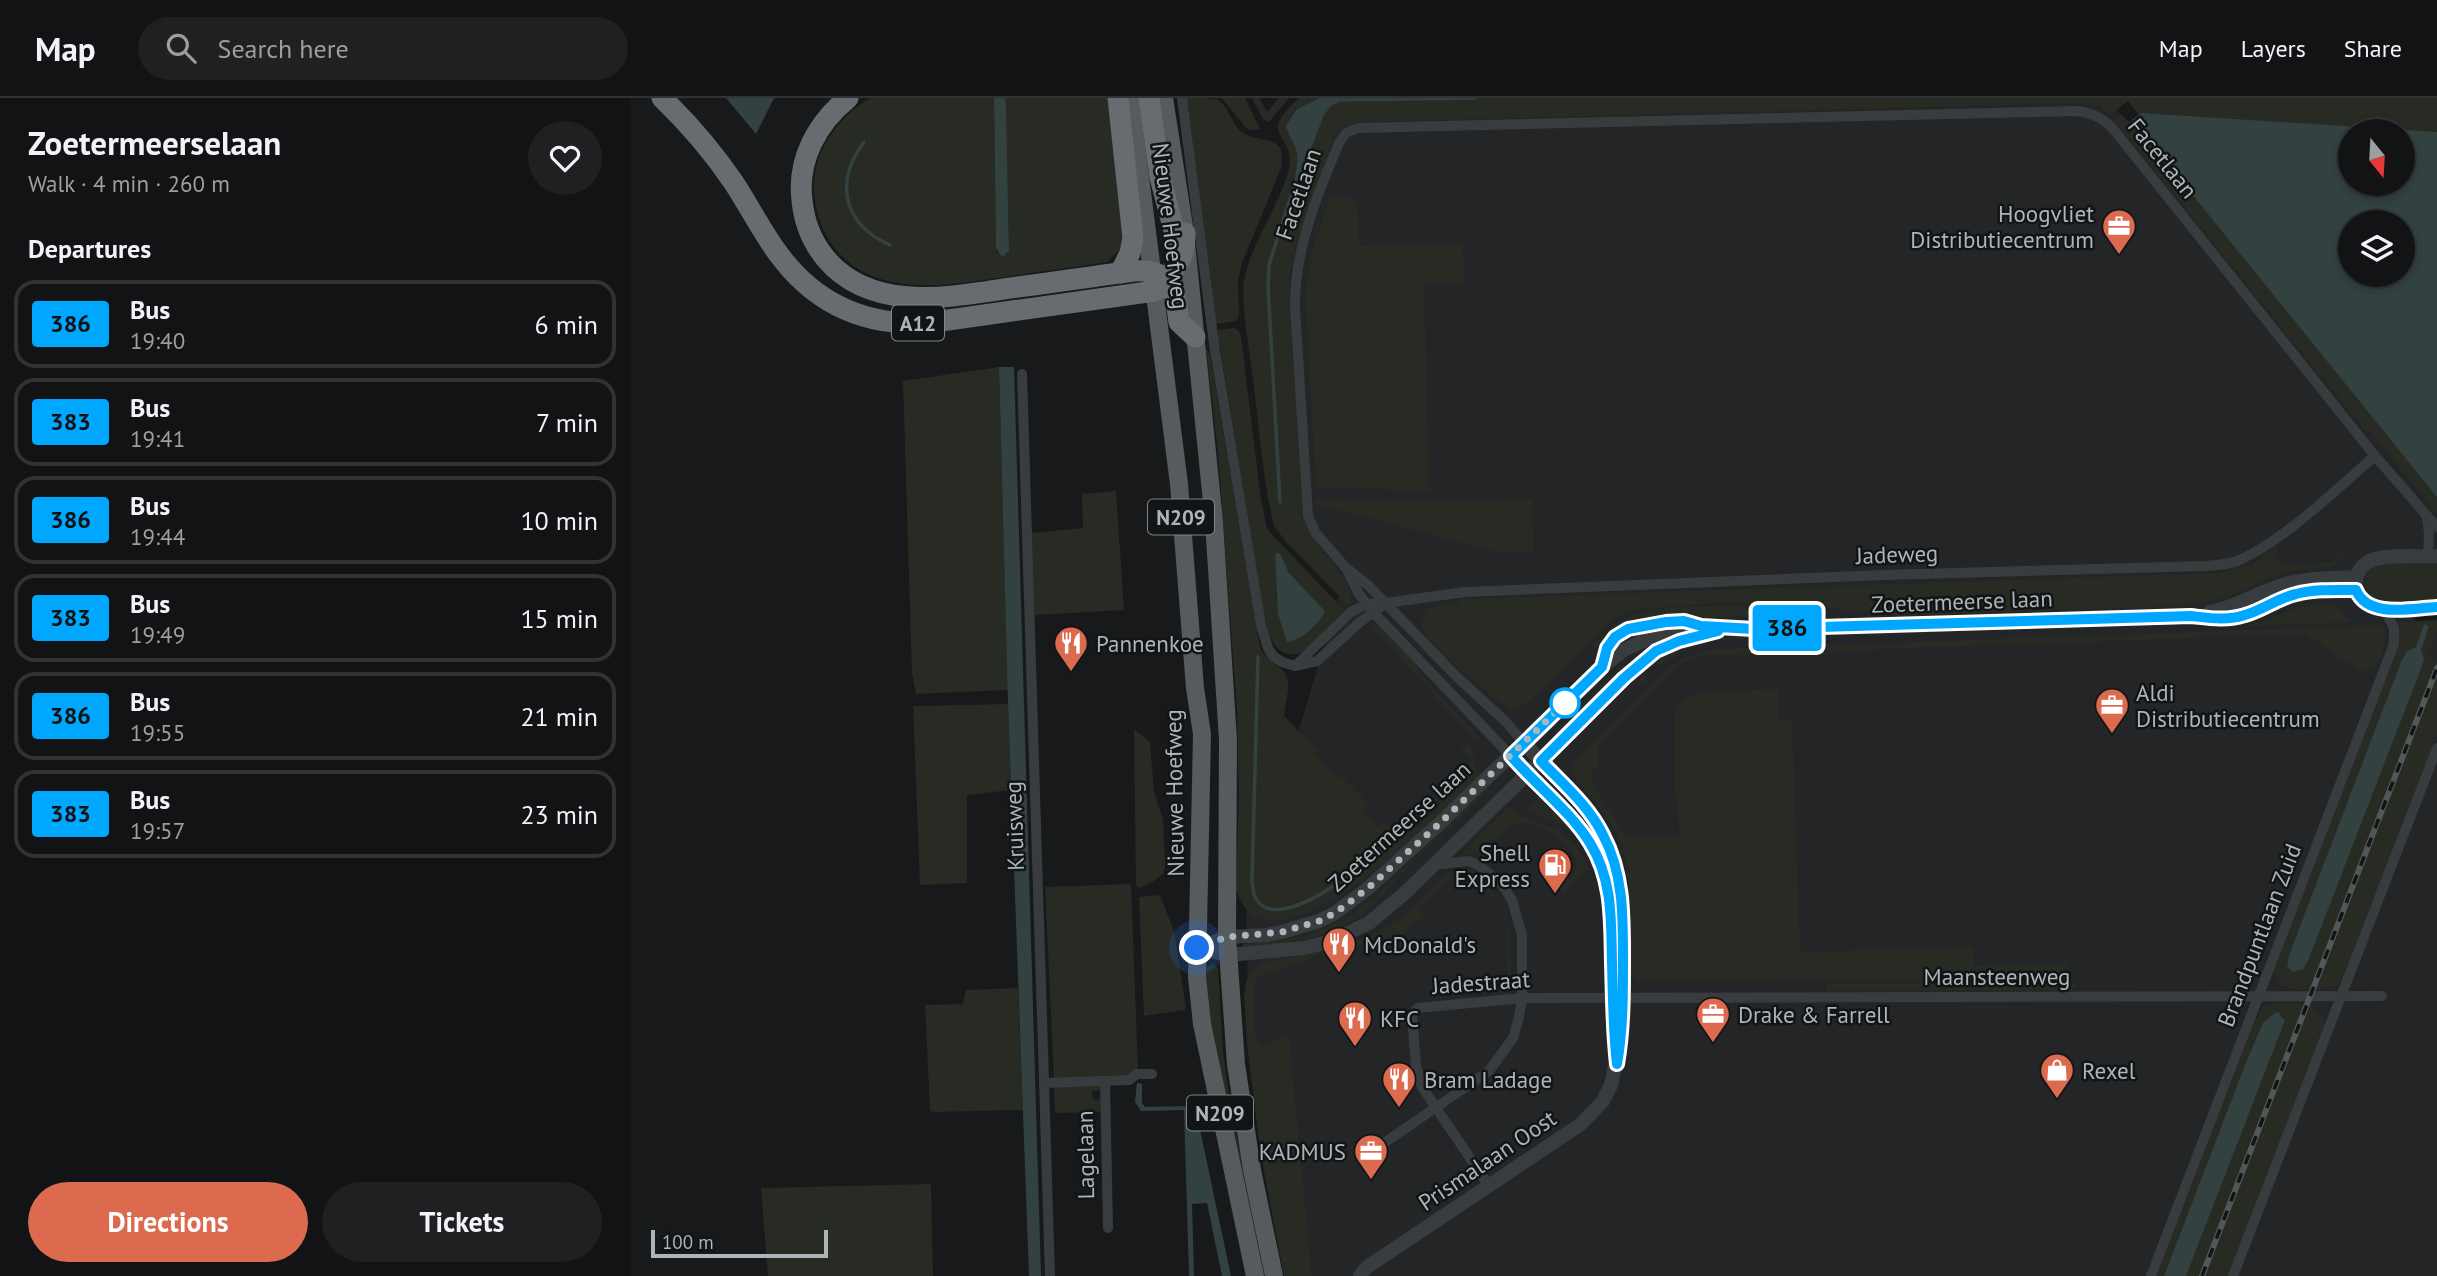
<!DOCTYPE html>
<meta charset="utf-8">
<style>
:root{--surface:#121314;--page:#1f2022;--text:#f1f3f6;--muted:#9c9ea0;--line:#313234;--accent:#dc6a4e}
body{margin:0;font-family:"PT Sans",sans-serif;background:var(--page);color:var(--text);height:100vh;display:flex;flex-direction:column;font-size:26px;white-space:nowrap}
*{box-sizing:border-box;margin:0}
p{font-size:23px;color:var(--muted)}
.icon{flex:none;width:38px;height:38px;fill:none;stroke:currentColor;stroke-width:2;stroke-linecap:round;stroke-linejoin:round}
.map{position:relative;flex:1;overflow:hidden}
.drawer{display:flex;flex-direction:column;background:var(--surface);width:630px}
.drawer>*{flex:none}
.badge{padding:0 14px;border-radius:5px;font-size:24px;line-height:46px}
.needle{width:46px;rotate:162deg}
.fabs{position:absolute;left:1708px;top:21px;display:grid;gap:14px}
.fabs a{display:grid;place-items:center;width:77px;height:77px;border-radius:50%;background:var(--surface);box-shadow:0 4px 10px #0003,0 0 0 2px var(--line);font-size:35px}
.scale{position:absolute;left:21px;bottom:18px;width:177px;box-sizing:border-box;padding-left:7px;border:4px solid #acb5b8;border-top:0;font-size:19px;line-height:24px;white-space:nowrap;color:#acb5b8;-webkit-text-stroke:5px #131415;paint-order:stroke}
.you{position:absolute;width:35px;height:35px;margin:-18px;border:5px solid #fff;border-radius:50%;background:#1a73e8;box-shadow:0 0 0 10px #1a73e833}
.map>.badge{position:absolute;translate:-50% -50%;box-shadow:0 0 0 4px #fff}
h2{padding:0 28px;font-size:26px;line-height:63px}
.round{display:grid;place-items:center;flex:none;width:74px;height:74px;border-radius:37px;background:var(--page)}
.summary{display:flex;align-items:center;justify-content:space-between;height:119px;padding:0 28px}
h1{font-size:33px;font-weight:700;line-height:52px}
.button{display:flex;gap:14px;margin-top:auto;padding:14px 28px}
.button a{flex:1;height:80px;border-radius:42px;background:var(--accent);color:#fff;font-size:28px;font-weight:700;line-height:80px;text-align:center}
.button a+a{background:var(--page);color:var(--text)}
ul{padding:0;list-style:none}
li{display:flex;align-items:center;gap:21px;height:88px;margin:0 14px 10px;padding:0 14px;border:4px solid var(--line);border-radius:21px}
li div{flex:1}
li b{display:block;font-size:26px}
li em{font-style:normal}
li .badge{min-width:77px;font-weight:700;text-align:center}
header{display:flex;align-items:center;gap:42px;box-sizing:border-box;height:98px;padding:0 35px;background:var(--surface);border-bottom:2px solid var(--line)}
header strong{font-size:33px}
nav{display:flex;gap:38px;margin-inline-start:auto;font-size:24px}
.search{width:490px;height:63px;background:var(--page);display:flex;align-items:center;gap:18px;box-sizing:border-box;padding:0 24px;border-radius:38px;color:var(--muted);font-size:26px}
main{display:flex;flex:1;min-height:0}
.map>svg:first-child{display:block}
.built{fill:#242527}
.green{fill:#272b24;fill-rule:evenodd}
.water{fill:#334141;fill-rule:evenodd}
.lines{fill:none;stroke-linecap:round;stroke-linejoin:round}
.stream{stroke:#334141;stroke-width:3.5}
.minor{stroke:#393c3e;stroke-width:10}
.tertiary{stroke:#393c3e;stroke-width:14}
.primary{stroke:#565b5d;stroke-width:18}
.motorway{stroke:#666c6f;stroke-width:21}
.rail-casing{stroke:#535759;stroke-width:6}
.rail{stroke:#131415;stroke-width:3.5;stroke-dasharray:10;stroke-linecap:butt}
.line-casing{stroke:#fff;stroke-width:16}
.line{stroke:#00a7ff;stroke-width:10}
.walk{stroke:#acb5b8;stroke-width:7;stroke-dasharray:0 12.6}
.stop-dot{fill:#fff;stroke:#00a7ff;stroke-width:3.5}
.labels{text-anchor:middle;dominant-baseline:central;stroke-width:5;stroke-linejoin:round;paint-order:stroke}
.shield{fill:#131415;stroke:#7e8587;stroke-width:2}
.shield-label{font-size:21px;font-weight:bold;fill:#acb5b8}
.street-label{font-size:23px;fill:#acb5b8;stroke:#131415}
.poi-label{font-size:23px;fill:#acb5b8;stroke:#131415;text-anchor:start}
</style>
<header>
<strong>Map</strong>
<div class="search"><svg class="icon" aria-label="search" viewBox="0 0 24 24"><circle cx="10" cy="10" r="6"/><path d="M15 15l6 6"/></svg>Search here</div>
<nav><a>Map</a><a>Layers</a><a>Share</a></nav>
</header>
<main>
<section class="drawer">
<div class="summary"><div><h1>Zoetermeerselaan</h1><p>Walk · 4 min · 260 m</p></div><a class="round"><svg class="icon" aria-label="heart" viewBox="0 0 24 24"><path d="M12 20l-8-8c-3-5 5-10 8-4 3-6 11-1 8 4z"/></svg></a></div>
<h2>Departures</h2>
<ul>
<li><span class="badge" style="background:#00a7ff;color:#111">386</span><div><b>Bus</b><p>19:40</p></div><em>6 min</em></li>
<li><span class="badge" style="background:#00a7ff;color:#111">383</span><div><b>Bus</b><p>19:41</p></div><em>7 min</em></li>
<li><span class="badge" style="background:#00a7ff;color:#111">386</span><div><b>Bus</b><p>19:44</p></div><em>10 min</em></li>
<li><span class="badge" style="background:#00a7ff;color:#111">383</span><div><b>Bus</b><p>19:49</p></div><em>15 min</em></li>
<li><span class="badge" style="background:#00a7ff;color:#111">386</span><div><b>Bus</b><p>19:55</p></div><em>21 min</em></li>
<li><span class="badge" style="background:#00a7ff;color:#111">383</span><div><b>Bus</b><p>19:57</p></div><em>23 min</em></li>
</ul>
<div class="button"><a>Directions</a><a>Tickets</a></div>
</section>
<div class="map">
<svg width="1807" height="1178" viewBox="0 0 1807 1178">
<rect width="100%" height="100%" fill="#18191a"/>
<polygon class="built" points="1478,1 1807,413 1807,461 1784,525 1807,525 1807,1178 678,1178 619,932 616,811 711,490 659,420 653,155 703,18"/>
<g class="green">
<path d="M 240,0 L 364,0 L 366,150 L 367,154 L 376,157 L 376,154 L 379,153 L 375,0 L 479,0 L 495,135 L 492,149 L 477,164 C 445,169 413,173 381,178 C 326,186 252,202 209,155 C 193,137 185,115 184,92 C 182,54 209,18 240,0 Z"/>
<path d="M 557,0 C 565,0 578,0 585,1 C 599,6 601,27 613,35 C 631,46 658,35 651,70 L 612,165 L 608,183 L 609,218 L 606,223 L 586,226 Z"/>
<polygon points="592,0 615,0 630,31 622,32 616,30"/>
<polygon points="622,0 629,0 637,14 649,0 659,0 639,24 633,21"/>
<path d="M 669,0 L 1807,0 L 1807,416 L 1739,332 L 1736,334 L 1485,23 L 1492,17 L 1499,24 L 1509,17 L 1498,3 L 1480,17 L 1470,8 L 1456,5 L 727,24 L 714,28 L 704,39 L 664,153 L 659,179 L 659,210 L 672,416 C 678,446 729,482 720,509 L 657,445 L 644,428 C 632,378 629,325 622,274 C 619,251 611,204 614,183 C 621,144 648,111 658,74 C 669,34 623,41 669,0 ZM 1720,33 L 1773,33 L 1773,86 L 1720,86 ZM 1720,124 L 1773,124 L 1773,177 L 1720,177 Z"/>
<polygon points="700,99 726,100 730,148 833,146 834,186 794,186 799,393 686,389 675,197 681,156"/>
<path d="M 604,230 L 609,233 L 611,239 L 631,401 L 637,431 L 716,514 L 672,555 C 642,563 638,534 633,512 L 587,232 ZM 650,455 L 659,475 L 695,513 L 646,499 Z"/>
<path d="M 576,250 L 580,257 L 630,549 C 635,563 657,569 658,583 C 659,594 655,607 654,618 L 687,652 L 685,655 L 709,681 L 712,679 L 738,705 L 731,713 L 747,730 L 755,724 L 766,735 L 781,735 L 840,678 L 840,662 L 830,652 L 838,645 C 846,655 842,668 849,678 C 815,712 637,894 606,791 L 609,696 L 607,613 L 588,355 Z"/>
<polygon points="369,269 378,592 286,596 282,575 273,283"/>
<polygon points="486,393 494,512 404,517 401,435 453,430 452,396"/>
<polygon points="687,401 800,403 902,401 904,453 866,454 687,406"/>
<path d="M 1649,447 L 1646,454 L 1649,462 L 1656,466 L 1698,465 L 1712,456 L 1706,468 L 1657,473 L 1598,499 L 1553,508 L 1267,518 L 1155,505 L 1071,506 L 1011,511 L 995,516 L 980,525 L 894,607 L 882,613 C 862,598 795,547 791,525 L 797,511 L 808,507 L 829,505 L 829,501 L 1588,475 L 1622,466 Z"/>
<path d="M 1807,462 L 1807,506 L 1770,507 L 1743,502 C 1732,488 1733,475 1748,465 Z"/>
<polygon points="1706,505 1717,521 1726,524 1615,528 1638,522 1666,509"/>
<path d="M 1134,508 L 1135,517 L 1017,522 L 987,533 L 965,550 L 962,547 C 973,537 983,526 997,520 C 1031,504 1096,509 1134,508 Z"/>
<path d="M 1807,522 L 1807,533 L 1797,557 L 1807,561 L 1807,636 L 1714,876 C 1713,879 1710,884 1708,886 C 1701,892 1666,893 1657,889 C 1650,886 1646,879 1644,872 L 1766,552 L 1765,524 ZM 1794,526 L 1799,528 L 1791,552 L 1792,558 L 1678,863 L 1673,871 L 1667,873 L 1656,865 L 1657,862 L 1771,564 L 1777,553 L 1786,550 Z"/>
<path d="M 739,526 C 769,530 788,575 807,595 C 821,611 840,626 851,643 L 848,645 Z"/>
<path d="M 1753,527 C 1759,542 1752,554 1746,568 L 1729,575 L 1729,573 L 1676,536 L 1068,558 L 1053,564 L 969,645 L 968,671 L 962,672 L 963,686 L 997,740 L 1049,738 L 1048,698 L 1045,697 L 1044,618 C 1048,607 1058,597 1069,594 L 1148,591 L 1149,623 L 1162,622 L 1170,854 L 1343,849 L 1344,868 L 1437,865 L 1437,881 L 1006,882 C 997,865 1000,843 1000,824 C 1000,746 990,730 939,674 L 948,658 L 1033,576 L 1051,561 L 1081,551 Z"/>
<path d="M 1048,537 L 1005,562 L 927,636 L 924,634 C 965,594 993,557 1048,537 Z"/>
<path d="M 1135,537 L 1135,540 C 1094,542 1063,539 1030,569 L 1026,565 L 1013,577 L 1017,582 L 1013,586 L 1010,582 C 1024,542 1099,537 1135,537 Z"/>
<polygon points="378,606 381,692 337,697 337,785 290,787 283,608"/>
<polygon points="504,631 520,644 524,694 533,721 535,764 534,775 522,784 509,790 506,787"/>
<path d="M 857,690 L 859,692 C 832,719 804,744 777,771 C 757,792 740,815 713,828 C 682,844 648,847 613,850 L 613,846 L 670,839 L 698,829 L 724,815 L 747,796 Z"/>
<path d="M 909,699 C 920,703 926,712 934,720 C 972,758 979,790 980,843 C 980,855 982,869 979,881 L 975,880 C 975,834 983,756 936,728 C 924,720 908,721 896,712 Z"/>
<path d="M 879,708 C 916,739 935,717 959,771 L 933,796 L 928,790 C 934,784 945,778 946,769 C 950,745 904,722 884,725 L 848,755 L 829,758 Z"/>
<path d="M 836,768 L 854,779 L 852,782 C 885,816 881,847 881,891 L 871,896 C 870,880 874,887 877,876 C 879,869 875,861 876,854 C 881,820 870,805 847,781 L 844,778 L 838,780 L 832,773 L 829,776 L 826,775 L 789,811 L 795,820 C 778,826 771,836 767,853 L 749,841 L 698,856 L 694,855 L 631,878 L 624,884 L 625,939 L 628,938 L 631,948 L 659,938 L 682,1178 L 654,1178 L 631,1058 L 617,946 L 614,898 L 616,884 L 621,874 L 632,865 L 705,850 L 746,836 L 770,821 L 815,778 Z"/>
<polygon points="501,786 508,972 497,977 424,980 415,789"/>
<polygon points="530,797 544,833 556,910 554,912 514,918 509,799"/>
<polygon points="583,866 588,870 593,954 600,1003 634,1178 631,1178 580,934 574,879 577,869"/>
<polygon points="1443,885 1447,888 1441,892 1196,893 1196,886"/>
<polygon points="388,890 393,1012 303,1014 300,1012 295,907 333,906 336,892"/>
<path d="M 1647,904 C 1667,905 1695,904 1694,931 L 1598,1178 L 1526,1178 L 1624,924 L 1633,909 Z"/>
<polygon points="470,988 471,992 462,993 463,1002 471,1001 470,1014 425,1015 424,989"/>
<polygon points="301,1086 303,1178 138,1178 131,1090"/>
</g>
<g class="water">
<polygon points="96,0 144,0 126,36"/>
<polygon points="364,0 375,0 376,9 379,154 376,154 376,157 371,158 366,150"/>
<path d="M 690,0 L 709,0 L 709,4 L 701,8 L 694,17 L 670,78 L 665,76 C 672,50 663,49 656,28 L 667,11 Z"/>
<path d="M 1511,15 L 1807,34 L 1807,399 L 1502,22 ZM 1720,33 L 1773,33 L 1773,86 L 1720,86 ZM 1720,124 L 1773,124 L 1773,177 L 1720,177 Z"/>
<polygon points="369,269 384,269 411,1178 399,1178 378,606"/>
<path d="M 650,455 L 659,475 L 695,513 C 689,526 672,542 657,544 L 648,516 L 645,456 Z"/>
<polygon points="1794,526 1799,528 1791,552 1794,561 1792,568 1678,863 1673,871 1663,874 1657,868 1659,857 1771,564 1777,553 1786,549"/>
<polygon points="1646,914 1650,915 1650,918 1655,922 1556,1178 1534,1178 1617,962 1633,925"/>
<polygon points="507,985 512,986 512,1005 515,1009 565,1008 601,1178 592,1178 577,1105 562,1106 564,1178 559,1178 554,1012 511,1013 505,1004"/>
</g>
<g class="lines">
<g class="stream">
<polyline points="706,2 844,0"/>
<path d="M 234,44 C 204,84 213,126 260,147"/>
<polyline points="650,404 638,189 639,167 668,76"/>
<path d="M 628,559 L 622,783 C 623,788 623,795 625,799 C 647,843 744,759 765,742"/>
</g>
<g class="minor">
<polyline points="552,0 585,253 631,527 638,550 643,558 652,564 665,568 687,563 730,524 756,505"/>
<polyline points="392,276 420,1178"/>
<polyline points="1797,419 1799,436 1798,458"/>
<polyline points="718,474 729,496 744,515 881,658"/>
<path d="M 665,568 L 721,514 L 737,506 L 756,505 L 835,494 L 1254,477 L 1575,468 C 1585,467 1597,467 1607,463 C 1653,444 1706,391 1745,358"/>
<path d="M 894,645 L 875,623 L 827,579 L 738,487 L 715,469 L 685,434 L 678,418 L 665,210 C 664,153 687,97 709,45 L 716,35 L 728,30 L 1448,13 C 1464,16 1473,20 1484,32 L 1745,358 L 1807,429"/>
<polyline points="475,983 478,1130"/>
<polyline points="414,985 499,982 507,976 522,976"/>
<polyline points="732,1060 859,973 883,940 889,919 892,900 892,837 882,802 873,788 850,768 839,763 803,767"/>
<polyline points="859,1088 792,989 786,968 782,917 788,910 892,900 1752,898"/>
<polyline points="1521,1178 1764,546 1764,530 1754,511"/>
<polyline points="1603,1178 1807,650"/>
</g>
<g class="tertiary">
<path d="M 1807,458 C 1790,459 1757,456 1742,462 C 1733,466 1726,474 1726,483 C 1722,522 1783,510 1807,509"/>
<path d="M 1580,514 C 1608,509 1629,493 1656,486 C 1678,479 1703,481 1726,479"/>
<path d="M 881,658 C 904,685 942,715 960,745 C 990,795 982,876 983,934"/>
<polyline points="567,850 597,839 637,837 652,834 689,823 705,815 737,791 810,725 972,569 994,552 1017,541 1071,528 1104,531 1240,529 1561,518 1602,520 1629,512 1654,499 1667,495 1726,492"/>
<path d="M 567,850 L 598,857 L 674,850 L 699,844 L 739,825 L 775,795 L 1010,566 C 1030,550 1050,541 1075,536"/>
<polyline points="730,1178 737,1169 951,1026 973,1003 981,987 992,934 993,811 989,783 973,736 959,714 894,645"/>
</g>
<g class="primary">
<polyline points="500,0 549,386 565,590 572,636 567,879 572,926 625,1178"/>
<polyline points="534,0 555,135 584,424 598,642 597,839 606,966 622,1072 644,1178"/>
</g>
<g class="motorway">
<path d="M 32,0 C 59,26 83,54 104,85 C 119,108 131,132 147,154 C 186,208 239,230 304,224 L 525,193 C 542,175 556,162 555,135"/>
<path d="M 218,0 C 187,25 167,62 172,102 C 174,124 182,144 196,161 C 244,217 325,198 388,189 C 427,184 465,178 504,173 C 542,170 545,193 549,224 L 565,239"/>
<polyline points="488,0 503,140 500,155 490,175"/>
<polyline points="519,0 530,79 550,156"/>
</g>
<g class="rail-casing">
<polyline id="rail" points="1572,1178 1807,570"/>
</g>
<use href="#rail" class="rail"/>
</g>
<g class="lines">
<g class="line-casing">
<path id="line" d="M 1088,533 L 1049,543 L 1026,553 L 994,580 L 911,663 C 933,686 959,708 973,737 C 994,776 993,820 993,864 C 993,898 993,932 987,966 C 983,932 983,899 982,864 C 981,823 983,782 960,745 C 941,714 905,686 881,658 L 972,569 L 977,550 L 985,539 L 998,531 L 1036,524 L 1054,523 L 1071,528 L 1124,531 L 1561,518 C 1579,520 1597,523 1615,517 C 1633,512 1648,500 1666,496 C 1685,491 1706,492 1726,492 C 1738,521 1782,510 1807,509"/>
</g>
<use href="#line" class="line"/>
<polyline class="walk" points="567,850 597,839 652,834 689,823 705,815 737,791 810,725 935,605"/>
</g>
<defs>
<g id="office-pin" transform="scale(1.75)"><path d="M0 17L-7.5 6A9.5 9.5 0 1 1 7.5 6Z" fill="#dc6a4e" stroke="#131415"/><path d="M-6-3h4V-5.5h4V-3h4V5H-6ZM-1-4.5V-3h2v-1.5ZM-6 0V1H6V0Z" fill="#fff"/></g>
<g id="restaurant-pin" transform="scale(1.75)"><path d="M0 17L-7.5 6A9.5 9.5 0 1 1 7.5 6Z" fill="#dc6a4e" stroke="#131415"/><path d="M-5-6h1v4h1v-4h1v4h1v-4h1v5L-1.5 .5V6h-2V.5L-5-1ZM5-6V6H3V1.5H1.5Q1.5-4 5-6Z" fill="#fff"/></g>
<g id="fuel-pin" transform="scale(1.75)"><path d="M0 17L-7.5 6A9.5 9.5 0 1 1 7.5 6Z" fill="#dc6a4e" stroke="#131415"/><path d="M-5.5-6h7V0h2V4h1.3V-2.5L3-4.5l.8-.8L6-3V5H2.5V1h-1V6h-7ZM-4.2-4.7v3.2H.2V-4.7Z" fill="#fff"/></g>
<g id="shop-pin" transform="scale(1.75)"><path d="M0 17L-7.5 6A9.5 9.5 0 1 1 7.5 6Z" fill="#dc6a4e" stroke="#131415"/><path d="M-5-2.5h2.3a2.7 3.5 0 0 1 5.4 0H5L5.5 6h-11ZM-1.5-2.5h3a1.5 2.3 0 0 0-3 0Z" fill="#fff"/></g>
</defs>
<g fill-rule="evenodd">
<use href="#office-pin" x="1489" y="128"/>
<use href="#restaurant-pin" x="441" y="545"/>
<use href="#office-pin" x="1482" y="607"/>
<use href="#fuel-pin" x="925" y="767"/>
<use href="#restaurant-pin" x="709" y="846"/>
<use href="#office-pin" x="1083" y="916"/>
<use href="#restaurant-pin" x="725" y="920"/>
<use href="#shop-pin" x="1427" y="972"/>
<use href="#restaurant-pin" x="769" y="981"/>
<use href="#office-pin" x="741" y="1053"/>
</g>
<circle class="stop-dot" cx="935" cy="605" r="14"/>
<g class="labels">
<g class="shield">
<rect x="262" y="207.5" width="52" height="35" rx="5"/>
<rect x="518" y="401.5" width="66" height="35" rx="5"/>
<rect x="557" y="997.5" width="66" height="35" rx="5"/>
</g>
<g class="shield-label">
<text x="288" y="225">A12</text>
<text x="551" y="419">N209</text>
<text x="590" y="1015">N209</text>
</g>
<g class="street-label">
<text transform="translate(1533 60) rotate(51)">Facetlaan</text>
<text transform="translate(668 96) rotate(-71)">Facetlaan</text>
<text transform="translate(541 128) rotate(83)">Nieuwe Hoefweg</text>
<text transform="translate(1267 456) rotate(-2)">Jadeweg</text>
<text transform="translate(1332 503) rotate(-2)">Zoetermeerse laan</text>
<text transform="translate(544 695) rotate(-91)">Nieuwe Hoefweg</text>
<text transform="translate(384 728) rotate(-92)">Kruisweg</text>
<text transform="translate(769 728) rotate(-42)">Zoetermeerse laan</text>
<text transform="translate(1629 837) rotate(-69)">Brandpuntlaan Zuid</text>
<text x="1367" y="878">Maansteenweg</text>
<text transform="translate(851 884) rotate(-4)">Jadestraat</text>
<text transform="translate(455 1057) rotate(-91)">Lagelaan</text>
<text transform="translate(857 1062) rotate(-34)">Prismalaan Oost</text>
</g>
<g class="poi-label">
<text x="1464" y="115" text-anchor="end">Hoogvliet<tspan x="1464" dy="26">Distributiecentrum</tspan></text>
<text x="466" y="545">Pannenkoe</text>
<text x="1506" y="594">Aldi<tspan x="1506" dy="26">Distributiecentrum</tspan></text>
<text x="900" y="754" text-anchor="end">Shell<tspan x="900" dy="26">Express</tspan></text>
<text x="734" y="846">McDonald's</text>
<text x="1108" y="916">Drake &amp; Farrell</text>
<text x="750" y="920">KFC</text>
<text x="1452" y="972">Rexel</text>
<text x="794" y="981">Bram Ladage</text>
<text x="716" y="1053" text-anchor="end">KADMUS</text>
</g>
</g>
</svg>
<div class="fabs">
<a><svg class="needle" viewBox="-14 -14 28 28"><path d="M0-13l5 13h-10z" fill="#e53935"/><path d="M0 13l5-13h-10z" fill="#9c9ea0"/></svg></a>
<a><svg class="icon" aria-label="layers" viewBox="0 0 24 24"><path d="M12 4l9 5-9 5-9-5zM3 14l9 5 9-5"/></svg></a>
</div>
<div class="scale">100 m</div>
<div class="you" style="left:567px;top:850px"></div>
<b class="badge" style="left:1157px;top:530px;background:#00a7ff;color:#111">386</b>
</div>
</main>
